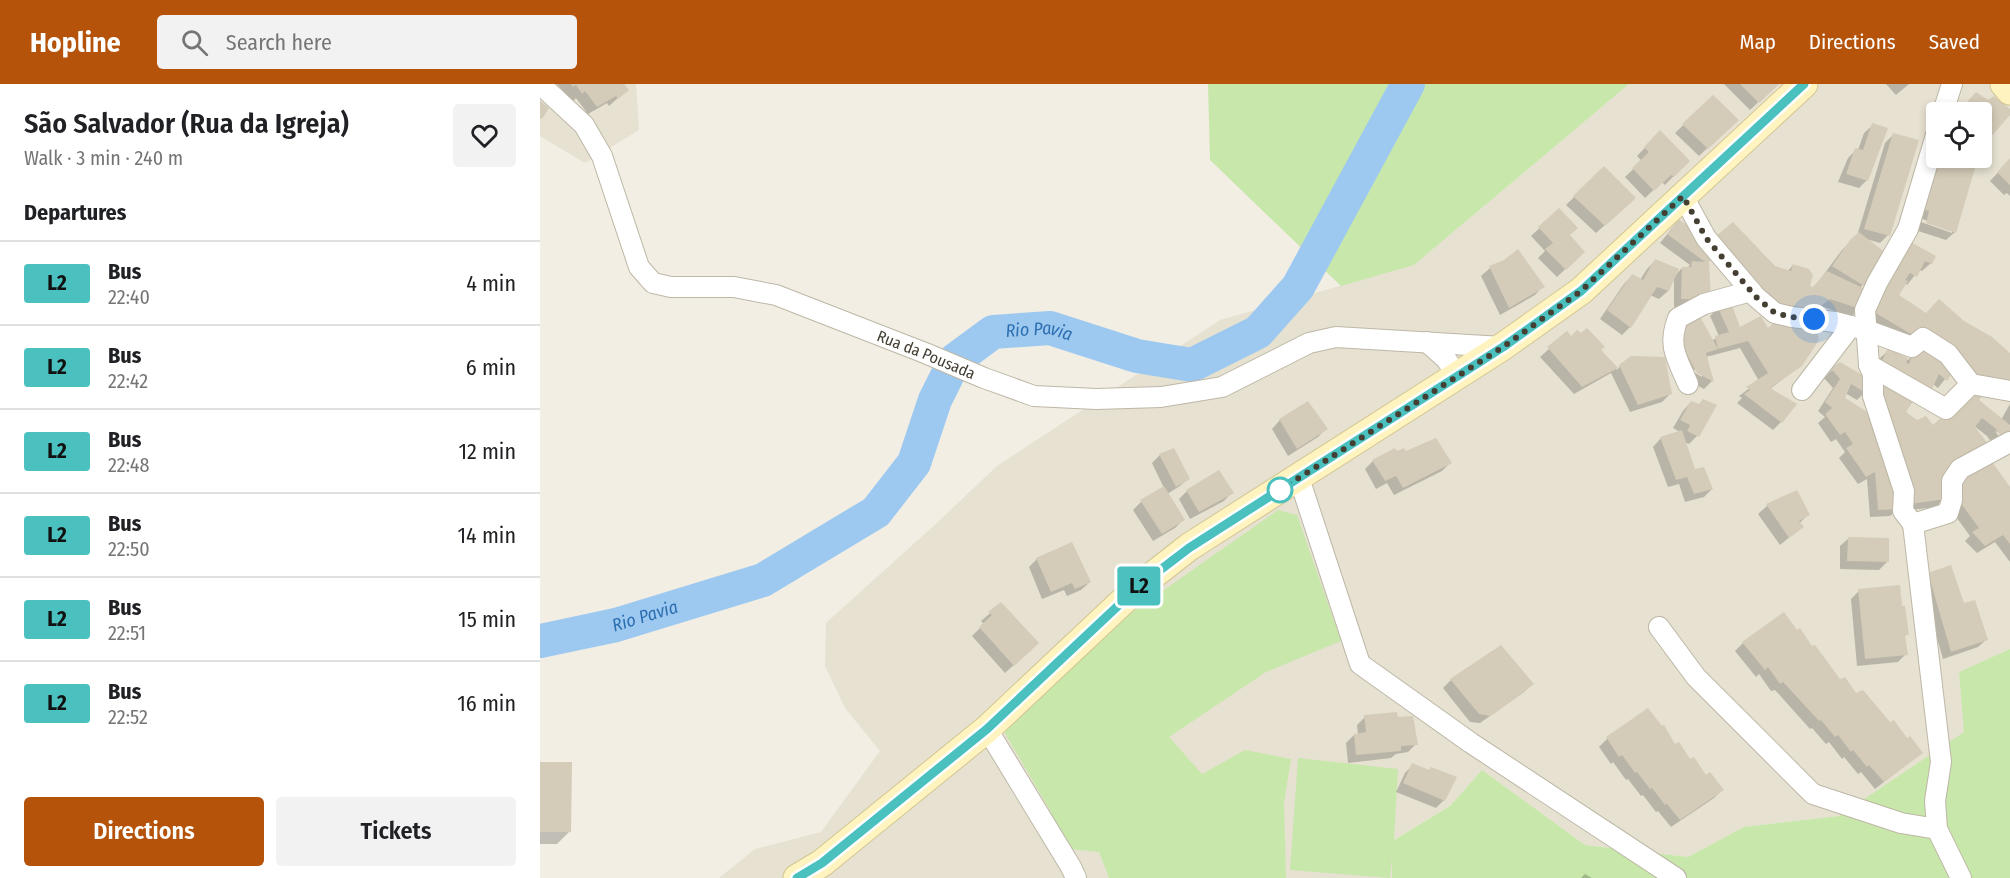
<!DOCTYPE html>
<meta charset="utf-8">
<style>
:root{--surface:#fff;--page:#f2f2f2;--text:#202124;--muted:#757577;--line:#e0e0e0;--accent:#b45309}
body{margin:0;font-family:"Fira Sans Condensed",sans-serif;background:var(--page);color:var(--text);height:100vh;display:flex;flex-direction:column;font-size:22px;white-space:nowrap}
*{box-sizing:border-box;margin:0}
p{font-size:20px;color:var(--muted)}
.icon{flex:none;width:33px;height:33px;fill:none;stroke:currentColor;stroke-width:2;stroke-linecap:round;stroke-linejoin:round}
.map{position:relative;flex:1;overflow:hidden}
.drawer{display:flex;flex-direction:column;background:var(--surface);width:540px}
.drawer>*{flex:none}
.badge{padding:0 12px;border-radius:4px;font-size:21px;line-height:39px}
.fabs{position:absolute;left:1386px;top:18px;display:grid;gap:12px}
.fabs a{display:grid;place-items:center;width:66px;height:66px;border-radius:6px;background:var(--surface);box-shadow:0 3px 9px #0003;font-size:30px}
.you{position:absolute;width:30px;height:30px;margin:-15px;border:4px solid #fff;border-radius:50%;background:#1a73e8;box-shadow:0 0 0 9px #1a73e833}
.map>.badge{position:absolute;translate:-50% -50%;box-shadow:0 0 0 3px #fff}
h2{padding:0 24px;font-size:22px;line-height:54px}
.round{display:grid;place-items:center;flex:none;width:63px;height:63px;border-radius:6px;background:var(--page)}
.head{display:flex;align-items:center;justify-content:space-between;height:102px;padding:0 24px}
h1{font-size:28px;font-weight:600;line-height:45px}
.cta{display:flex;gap:12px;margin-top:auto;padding:12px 24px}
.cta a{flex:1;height:69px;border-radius:6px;background:var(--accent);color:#fff;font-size:24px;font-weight:600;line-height:69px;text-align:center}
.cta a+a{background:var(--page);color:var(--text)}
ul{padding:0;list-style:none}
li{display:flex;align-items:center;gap:18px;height:84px;padding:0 24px;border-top:2px solid var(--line)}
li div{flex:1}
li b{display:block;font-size:22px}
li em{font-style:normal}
li .badge{min-width:66px;font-weight:700;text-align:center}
header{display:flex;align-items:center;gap:36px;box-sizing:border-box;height:84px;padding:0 30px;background:var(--accent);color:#fff}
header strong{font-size:28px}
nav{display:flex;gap:33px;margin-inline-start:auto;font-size:21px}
.search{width:420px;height:54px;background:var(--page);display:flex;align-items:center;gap:15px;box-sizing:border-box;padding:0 21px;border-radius:6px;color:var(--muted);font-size:22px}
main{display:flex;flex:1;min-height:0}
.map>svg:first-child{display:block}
.residential{fill:#e6e1d1;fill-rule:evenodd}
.green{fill:#c8e7ab}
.shadow{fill:#0003;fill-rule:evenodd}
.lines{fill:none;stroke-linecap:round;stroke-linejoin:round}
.river{stroke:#9dc9f1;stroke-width:34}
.building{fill:#d4cbb8}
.street-casing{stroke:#bdb7a6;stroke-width:22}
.secondary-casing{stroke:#d3c692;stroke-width:29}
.street{stroke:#fff;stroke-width:20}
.secondary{stroke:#fff4c0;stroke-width:27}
.line-casing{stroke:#fff;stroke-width:14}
.line{stroke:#4ac0bf;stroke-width:9}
.walk{stroke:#443e33;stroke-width:6;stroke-dasharray:0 10.8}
.stop-dot{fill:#fff;stroke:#4ac0bf;stroke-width:3}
.labels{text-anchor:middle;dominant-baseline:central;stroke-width:5;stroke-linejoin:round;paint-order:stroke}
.street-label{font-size:16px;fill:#443e33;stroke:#fff}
.water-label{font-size:18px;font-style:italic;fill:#2c6fb0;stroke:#fff}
</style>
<header>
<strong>Hopline</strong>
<div class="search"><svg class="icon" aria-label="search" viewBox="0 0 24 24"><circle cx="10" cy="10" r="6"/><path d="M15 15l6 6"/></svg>Search here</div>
<nav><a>Map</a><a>Directions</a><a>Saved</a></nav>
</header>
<main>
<section class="drawer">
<div class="head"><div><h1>São Salvador (Rua da Igreja)</h1><p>Walk · 3 min · 240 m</p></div><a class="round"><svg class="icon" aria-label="heart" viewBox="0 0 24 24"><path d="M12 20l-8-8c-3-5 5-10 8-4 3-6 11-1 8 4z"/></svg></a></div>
<h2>Departures</h2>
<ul>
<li><span class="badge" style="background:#4ac0bf;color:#111">L2</span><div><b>Bus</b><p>22:40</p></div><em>4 min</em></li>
<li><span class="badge" style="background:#4ac0bf;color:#111">L2</span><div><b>Bus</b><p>22:42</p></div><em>6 min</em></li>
<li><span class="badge" style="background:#4ac0bf;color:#111">L2</span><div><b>Bus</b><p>22:48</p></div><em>12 min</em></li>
<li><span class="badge" style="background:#4ac0bf;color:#111">L2</span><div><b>Bus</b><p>22:50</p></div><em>14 min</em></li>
<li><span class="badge" style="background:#4ac0bf;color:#111">L2</span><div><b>Bus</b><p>22:51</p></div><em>15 min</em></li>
<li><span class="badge" style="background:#4ac0bf;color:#111">L2</span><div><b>Bus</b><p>22:52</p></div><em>16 min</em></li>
</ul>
<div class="cta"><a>Directions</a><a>Tickets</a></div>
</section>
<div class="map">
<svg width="1470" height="794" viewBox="0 0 1470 794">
<rect width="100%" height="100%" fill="#f2eee3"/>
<g class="residential">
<polygon points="0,0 96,0 99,46 45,79 0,52"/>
<path d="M 1089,0 L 1470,0 L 1470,565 L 1419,588 L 1425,648 L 1299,732 L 1204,743 L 1148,773 L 1045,761 L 942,686 L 910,722 L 853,756 L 852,794 L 653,794 L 635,747 L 542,767 L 559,767 L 569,794 L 179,794 L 215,765 L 281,748 L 340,667 L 305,624 L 285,582 L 286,539 L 399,437 L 457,382 L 680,236 L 874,181 ZM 1396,28 L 1442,28 L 1442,74 L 1396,74 Z"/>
</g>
<g class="green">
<polygon points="668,0 1089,0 874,181 801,202 670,76"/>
<polygon points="738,426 757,431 801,557 726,588 629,653 662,690 705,666 751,675 744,719 746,794 569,794 559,768 531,765 514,742 511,728 463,646 561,550"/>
<polygon points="1470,565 1470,794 852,794 852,774 850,794 750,786 758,674 858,685 854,756 910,722 942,686 1045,761 1148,773 1204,743 1299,732 1424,648 1419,588"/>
</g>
<g class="shadow">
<polygon points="17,0 82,0 78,14 69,22 67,19 48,30 36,14 33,17"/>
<polygon points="1184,0 1235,0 1236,1 1210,26"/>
<polygon points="1346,0 1369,0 1356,11"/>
<polygon points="1173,13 1197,36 1159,72 1135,49"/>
<polygon points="1428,19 1470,27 1442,61 1442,28 1419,28"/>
<polygon points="1333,41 1327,96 1319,104 1298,98 1308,74 1316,66 1318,66 1324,49"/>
<polygon points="1120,48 1148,77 1125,101 1122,98 1105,114 1085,93 1102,77 1097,72"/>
<polygon points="1353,51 1348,151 1340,159 1326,155 1340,181 1320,204 1319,224 1311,233 1281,222 1267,233 1244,235 1175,169 1168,178 1162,223 1134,223 1134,193 1142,184 1147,184 1150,181 1120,159 1138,137 1234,183 1248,187 1253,181 1268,202 1273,205 1302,166 1317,152 1345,59"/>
<polygon points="1397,74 1424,75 1415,148 1406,156 1378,147 1381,138 1412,149 1412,146 1377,133"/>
<polygon points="1470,76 1470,112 1467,109 1464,111 1450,97"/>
<polygon points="1064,84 1086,122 1056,149 1026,121"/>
<polygon points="1019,126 1028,152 1043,168 1017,193 998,174 1005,167 991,152"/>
<polygon points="1359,166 1391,179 1382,187 1379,186 1367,201 1365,199 1357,211 1385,231 1423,238 1470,271 1412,286 1398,304 1393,300 1374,312 1364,328 1377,338 1393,344 1436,316 1461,336 1470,320 1470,353 1455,347 1463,358 1455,363 1447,352 1433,341 1410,382 1399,396 1404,414 1396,423 1362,427 1358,424 1350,432 1330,433 1327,395 1318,400 1299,374 1305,368 1296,355 1291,358 1278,339 1285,333 1278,327 1293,304 1284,294 1292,286 1325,308 1317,316 1305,309 1303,315 1329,331 1333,290 1340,274 1349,266 1368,276 1373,271 1367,261 1324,235"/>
<polygon points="965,177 1003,202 995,211 960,231 941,192 950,184"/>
<polygon points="1115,177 1128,207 1119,215 1110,211 1090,243 1082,251 1060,235 1084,200 1092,192 1100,196 1107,185"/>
<path d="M 1178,224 L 1199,245 L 1227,247 L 1261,281 L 1230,305 L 1241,338 L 1233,346 L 1197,319 L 1202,314 L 1199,312 L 1219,297 L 1200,264 L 1170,272 L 1170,271 L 1166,274 L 1172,297 L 1164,305 L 1149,297 L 1129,260 L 1172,257 L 1179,252 L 1170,232 ZM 1151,284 L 1162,289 L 1162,293 L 1150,286 Z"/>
<polygon points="1027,249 1031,254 1059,267 1077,286 1080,282 1131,309 1122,318 1090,328 1071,289 1034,310 1000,273"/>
<polygon points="1151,318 1159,321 1157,352 1149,360 1144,358 1154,386 1172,405 1164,413 1145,418 1139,400 1128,403 1113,363 1121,354 1140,348 1133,344 1143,327"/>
<polygon points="740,336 786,345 778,353 748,372 732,345"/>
<polygon points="857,369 866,369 910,379 902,387 854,411 847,399 836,405 825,385 833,377"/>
<polygon points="620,371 649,394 640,402 627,410 643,436 635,444 613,457 593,426 601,418 624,404 612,379"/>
<polygon points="1410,406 1470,407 1470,478 1455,458 1437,469 1425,457 1430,452 1414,430"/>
<polygon points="647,407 692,408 684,417 650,435 639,415"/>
<polygon points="1256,408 1268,430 1259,440 1262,443 1240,461 1218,430 1227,422"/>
<polygon points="1309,454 1348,477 1339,486 1300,485 1300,462"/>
<polygon points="497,475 550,498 541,506 527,512 524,506 502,515 489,483"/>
<polygon points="1389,490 1423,521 1447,555 1438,563 1403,575 1381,498"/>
<polygon points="1319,507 1367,550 1364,553 1366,570 1358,578 1317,582 1311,515"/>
<polygon points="461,520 489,567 465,589 432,552 444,540 441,537"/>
<polygon points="1203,559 1299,597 1381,669 1335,705 1321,688 1318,690 1304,673 1302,675 1289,658 1286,660 1272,644 1270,645 1235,606 1231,607 1219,590 1216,593 1195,567"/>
<polygon points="911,596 992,600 984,608 940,639 930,638 903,604"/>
<polygon points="1108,626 1135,662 1165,693 1182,706 1174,714 1131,743 1118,727 1116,728 1103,711 1101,712 1088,695 1086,696 1073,678 1071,680 1059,663 1067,655"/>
<polygon points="825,633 857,635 876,660 868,668 856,670 851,674 808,679 806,659 814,651 818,651 817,641"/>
<polygon points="0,679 30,747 17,760 0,760"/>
<polygon points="873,681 904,716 896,724 856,708 865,689"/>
<polygon points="1045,790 1052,794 1041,794"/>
</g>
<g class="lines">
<path class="river" id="s1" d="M 0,557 L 76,541 L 223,496 L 336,428 L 374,379 L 395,316 L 415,276 L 453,248 L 510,244 L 597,272 L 652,281 L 718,248 L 758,203 L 868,0"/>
</g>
<g class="building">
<polygon points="31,0 84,0 89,6 78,15 76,12 57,23 45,7 42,10 36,1 33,3"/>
<polygon points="1200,0 1239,0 1219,19"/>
<polygon points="1436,8 1448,16 1454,12 1470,25 1470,31 1449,55 1442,49 1442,28 1418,28"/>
<polygon points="1173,11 1199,36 1168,65 1142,40"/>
<polygon points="0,17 9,24 2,35 0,34"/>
<polygon points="1332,39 1348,44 1328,97 1306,90 1315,64 1323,66"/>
<polygon points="1120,46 1150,77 1134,93 1131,91 1114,107 1092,84 1109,68 1104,63"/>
<polygon points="1353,49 1379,56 1350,152 1324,145"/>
<polygon points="1399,74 1426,74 1424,81 1435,84 1416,149 1386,139 1389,127 1384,125"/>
<polygon points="1470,74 1470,101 1457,88"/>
<polygon points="1064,82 1096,114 1065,142 1033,112"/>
<polygon points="1019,124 1038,144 1030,151 1045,168 1026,186 1005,165 1013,159 998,143"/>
<polygon points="1138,135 1161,151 1177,170 1169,178 1171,216 1141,215 1142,183 1151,183 1152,177 1165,178 1127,150"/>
<polygon points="1193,138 1235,182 1251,187 1253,180 1269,185 1273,191 1270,202 1273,203 1287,187 1327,206 1320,225 1290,215 1277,225 1252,227 1250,221 1241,221 1230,214 1176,152"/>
<polygon points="1319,148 1347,170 1342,182 1324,202 1292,182 1310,156"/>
<polygon points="1367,156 1396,172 1392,180 1385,177 1377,193 1370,189 1365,196 1368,197 1359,211 1386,229 1399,215 1424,237 1452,253 1470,269 1470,303 1434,294 1376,253 1332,227"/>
<polygon points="978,165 1005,203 969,224 949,182 964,176"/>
<polygon points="1115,175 1139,185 1129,207 1117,203 1091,244 1067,226 1092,190 1103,196"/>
<polygon points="1191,219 1200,243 1221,232 1228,244 1241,233 1276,243 1279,256 1262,282 1230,304 1257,320 1242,339 1204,310 1210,306 1206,303 1228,289 1208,257 1178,265 1175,252 1189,248 1177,222"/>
<polygon points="1158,229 1178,265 1166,269 1174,298 1157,289 1136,251"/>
<polygon points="1047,244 1065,263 1061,266 1078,284 1042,303 1007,263 1027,247 1031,252 1037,246 1041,249"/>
<polygon points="1382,259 1416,283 1407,297 1399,290 1390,309 1340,281 1348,264 1368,274 1366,279 1369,280 1373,269"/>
<polygon points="1091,272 1125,273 1132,310 1098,321 1079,281"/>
<polygon points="1300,278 1329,295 1326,309 1311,300 1305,314 1329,329 1360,425 1338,426 1335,388 1326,393 1306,364 1313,360 1305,348 1300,351 1285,330 1292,324 1285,318 1300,295 1291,284"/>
<polygon points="1342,293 1378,310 1366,328 1377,336 1386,332 1393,341 1434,304 1443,311 1439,316 1470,341 1470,352 1464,356 1455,344 1442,334 1435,343 1448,360 1412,381 1401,396 1401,400 1406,400 1406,415 1370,420 1342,332"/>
<polygon points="1163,315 1177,321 1159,353 1147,347 1150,341 1140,336 1151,317 1159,320"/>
<polygon points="768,317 788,345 757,365 739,335"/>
<polygon points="1142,346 1155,385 1164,383 1173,405 1154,410 1147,393 1136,396 1120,353"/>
<polygon points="896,354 912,379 863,404 856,392 845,397 832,376 855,364 857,367 864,364 866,367"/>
<polygon points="634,364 650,395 636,403 619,370"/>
<polygon points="1450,375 1470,403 1470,460 1463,451 1445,462 1432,448 1439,444 1422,421 1418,408 1417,397"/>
<polygon points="679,386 694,409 659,428 646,406"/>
<polygon points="624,402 645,436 622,450 600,416"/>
<polygon points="1257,406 1270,431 1259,437 1264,443 1249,454 1226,420"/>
<polygon points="1308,453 1349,454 1349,478 1307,477"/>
<polygon points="532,458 551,498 535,505 532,499 511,508 496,474"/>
<polygon points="1411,481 1424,519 1435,516 1448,556 1411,568 1388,489"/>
<polygon points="1360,501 1362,522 1365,522 1369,551 1365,551 1368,571 1325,575 1318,505"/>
<polygon points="461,518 499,559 474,582 439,543 452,531 448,528"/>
<polygon points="1244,528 1257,546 1260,544 1272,562 1275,561 1300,595 1305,593 1316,609 1323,606 1350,638 1354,636 1367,654 1370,652 1383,669 1344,698 1329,681 1327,683 1313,666 1311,668 1298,651 1295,653 1281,636 1279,637 1243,598 1240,600 1228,583 1225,586 1202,558"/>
<polygon points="961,561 994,600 955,629 950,632 939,630 910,595"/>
<polygon points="1108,624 1122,642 1124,641 1135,660 1139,658 1150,675 1154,673 1166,691 1170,688 1184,706 1140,736 1127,720 1125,721 1112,704 1110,705 1097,688 1095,689 1082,671 1079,673 1066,653"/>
<polygon points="857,628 858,633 873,632 878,661 861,662 861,667 816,671 814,650 826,648 824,631"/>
<polygon points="0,678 32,678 31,748 0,748"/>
<polygon points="872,679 889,686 891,683 917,693 905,717 863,699"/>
</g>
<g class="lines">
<g class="street-casing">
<g id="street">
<path id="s2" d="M 0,0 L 44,41 L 62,72 L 99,183 L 113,199 L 131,203 L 194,203 L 236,211 L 385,269 L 444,294 L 494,312 L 556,315 L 621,313 L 682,303 L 769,259 L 796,253 L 962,263"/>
<polyline points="1403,28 1412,0"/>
<polyline points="1143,112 1166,154 1216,213 1235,229 1252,233 1295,238 1326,246 1372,263 1383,254 1408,270 1431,300 1470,307"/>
<polyline points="887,258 906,275 917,291"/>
<polyline points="1329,281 1406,325 1431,300"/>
<path d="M 1148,300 C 1137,274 1127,262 1138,234 L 1164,220 L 1211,207"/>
<polyline points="1262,306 1311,242"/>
<polyline points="759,394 820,580 931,659 1136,794"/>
<polyline points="1373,440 1363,427 1364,407 1333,312 1333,290 1329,281 1325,226 1337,199 1368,145 1396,51"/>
<polyline points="1119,543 1156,593 1273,710 1361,739 1397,745"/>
<polyline points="447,645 531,783 536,794"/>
<polyline points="1421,794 1397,745 1395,717 1401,678 1373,440 1408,429 1412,416 1412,397 1420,385 1470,358"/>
</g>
</g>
<g class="secondary-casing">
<g id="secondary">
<polyline points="1464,0 1470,7"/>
<polyline points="257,794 282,779 447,645 598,503 649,463 962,263 1041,207 1264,0"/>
</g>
</g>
<use href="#street" class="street"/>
<use href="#secondary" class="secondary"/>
</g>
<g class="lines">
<g class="line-casing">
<polyline id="line" points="257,794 282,779 447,645 598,503 649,464 963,263 1041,207 1264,0"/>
</g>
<use href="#line" class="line"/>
<polyline class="walk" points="740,406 963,263 1041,207 1143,112 1166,154 1216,213 1235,229 1252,233 1274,235"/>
</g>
<circle class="stop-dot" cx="740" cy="406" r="12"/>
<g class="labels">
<g class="street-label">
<text stroke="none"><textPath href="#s2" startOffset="520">Rua da Pousada</textPath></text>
</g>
<g class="water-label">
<text stroke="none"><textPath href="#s1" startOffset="630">Rio Pavia</textPath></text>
<text stroke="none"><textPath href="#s1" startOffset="108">Rio Pavia</textPath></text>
</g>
</g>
</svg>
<div class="fabs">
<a><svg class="icon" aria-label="locate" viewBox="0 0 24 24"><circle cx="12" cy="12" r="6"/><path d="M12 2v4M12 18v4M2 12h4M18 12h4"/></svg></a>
</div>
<div class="you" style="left:1274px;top:235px"></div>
<b class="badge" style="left:599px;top:502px;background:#4ac0bf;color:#111">L2</b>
</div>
</main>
